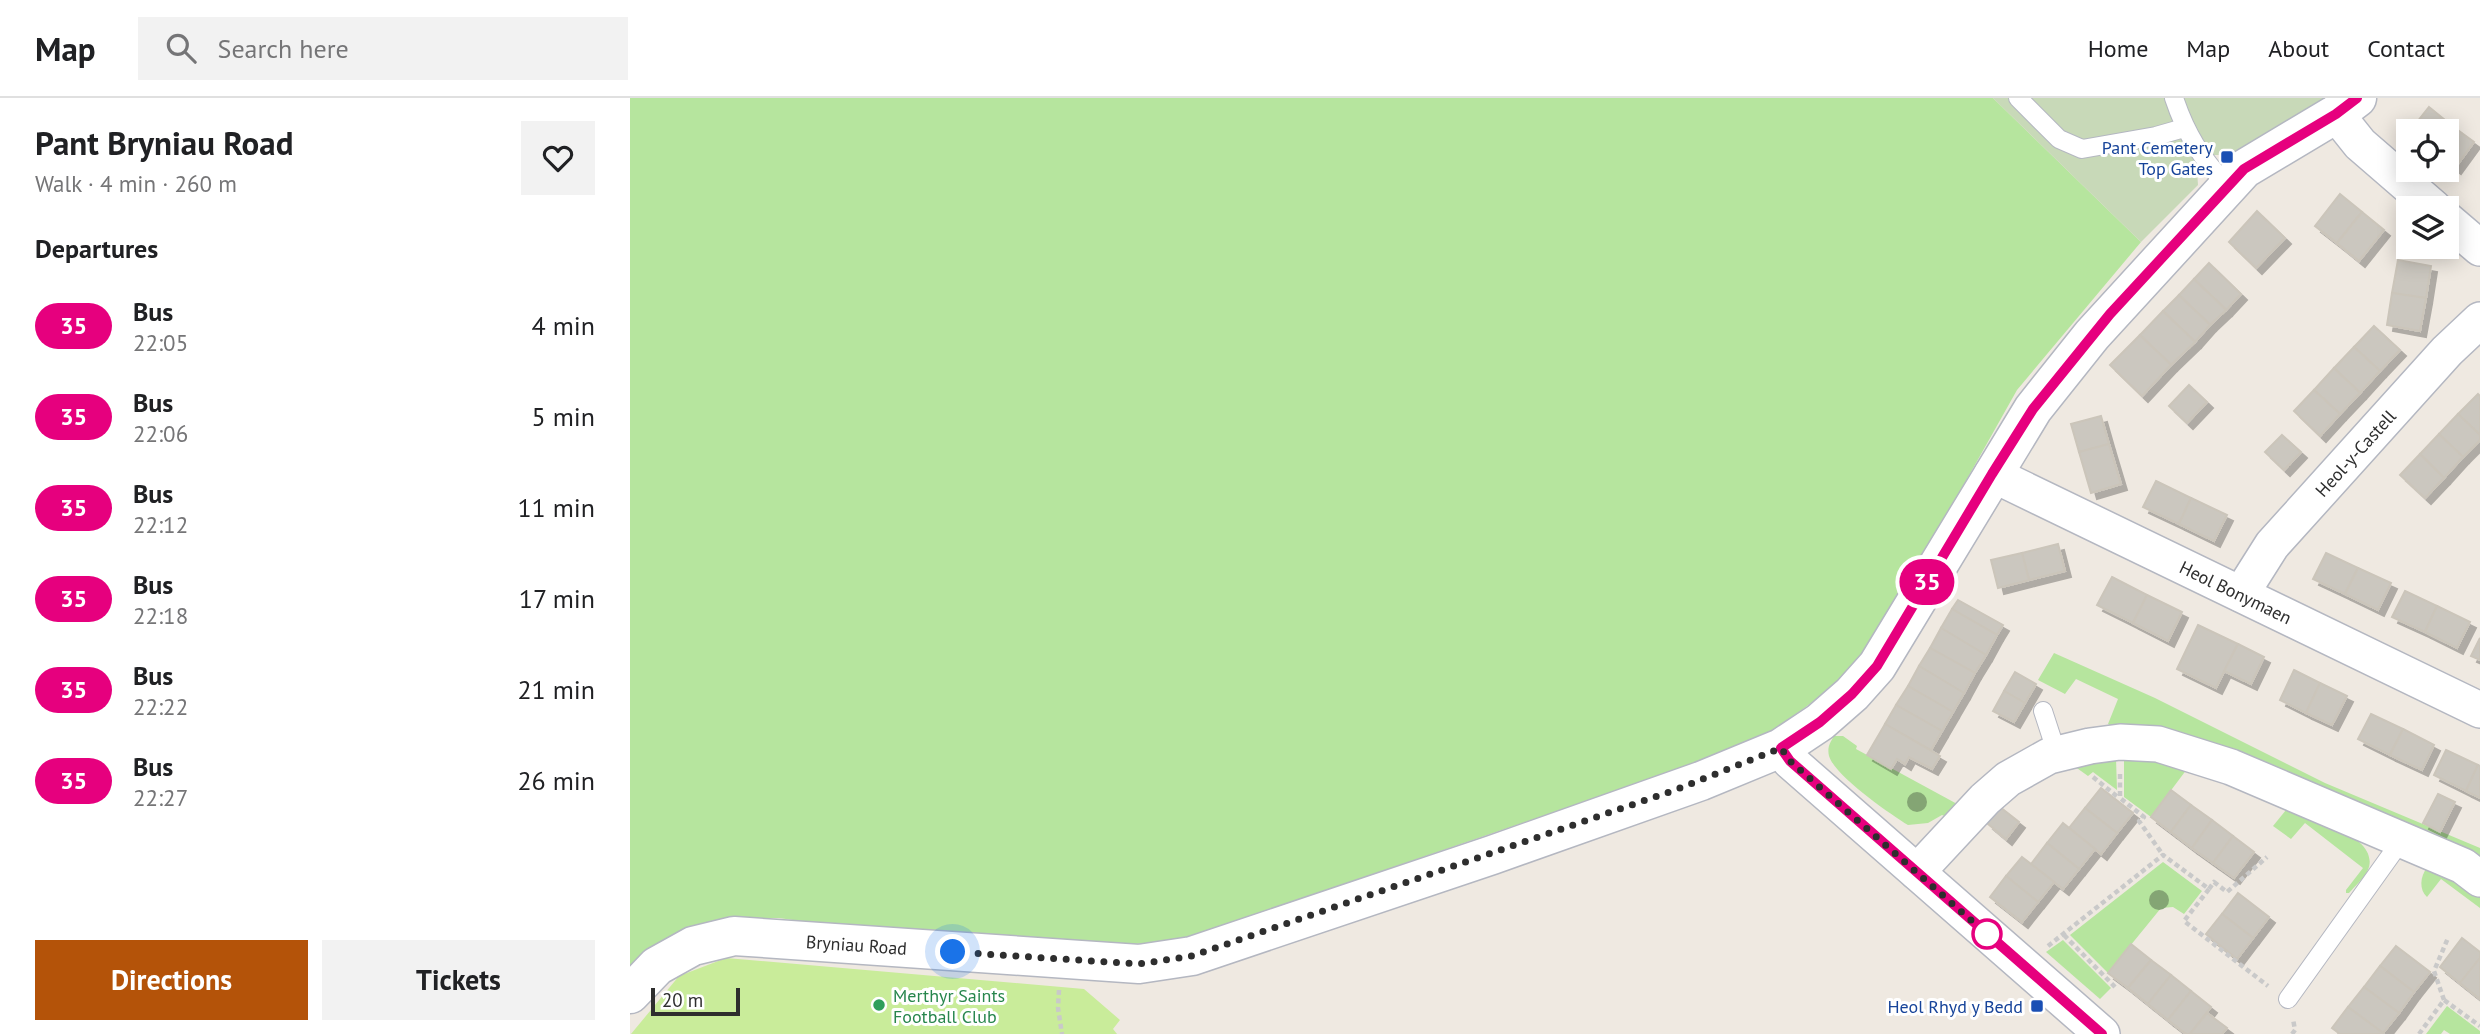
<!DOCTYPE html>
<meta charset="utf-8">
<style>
:root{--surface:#fff;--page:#f2f2f2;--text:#202124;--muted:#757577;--line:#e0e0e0;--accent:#b45309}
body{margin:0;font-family:"PT Sans",sans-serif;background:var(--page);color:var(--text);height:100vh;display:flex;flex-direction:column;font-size:26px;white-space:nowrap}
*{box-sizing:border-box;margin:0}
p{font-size:23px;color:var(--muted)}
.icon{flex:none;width:38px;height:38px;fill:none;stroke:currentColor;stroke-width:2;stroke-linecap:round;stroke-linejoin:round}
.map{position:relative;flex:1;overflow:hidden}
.sheet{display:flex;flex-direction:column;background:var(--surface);width:630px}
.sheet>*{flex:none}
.badge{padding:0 14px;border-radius:23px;font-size:24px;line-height:46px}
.controls{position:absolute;left:1766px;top:21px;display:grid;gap:14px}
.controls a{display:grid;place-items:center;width:63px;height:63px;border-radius:0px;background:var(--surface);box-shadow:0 4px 18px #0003;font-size:35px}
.scale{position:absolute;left:21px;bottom:18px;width:89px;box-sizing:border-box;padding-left:7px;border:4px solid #2e2e2e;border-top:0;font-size:19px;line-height:24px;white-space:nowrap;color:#2e2e2e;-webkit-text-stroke:5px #fff;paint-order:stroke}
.you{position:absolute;width:35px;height:35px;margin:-18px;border:5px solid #fff;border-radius:50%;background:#1a73e8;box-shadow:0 0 0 10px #1a73e833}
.map>.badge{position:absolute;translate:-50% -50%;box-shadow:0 0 0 4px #fff}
h2{padding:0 35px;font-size:26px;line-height:63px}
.round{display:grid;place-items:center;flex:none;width:74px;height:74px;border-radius:0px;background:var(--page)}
.summary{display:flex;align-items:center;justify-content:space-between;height:119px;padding:0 35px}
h1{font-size:33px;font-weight:700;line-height:52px}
.primary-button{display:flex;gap:14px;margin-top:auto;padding:14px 35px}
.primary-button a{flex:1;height:80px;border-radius:0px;background:var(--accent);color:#fff;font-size:28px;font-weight:700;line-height:80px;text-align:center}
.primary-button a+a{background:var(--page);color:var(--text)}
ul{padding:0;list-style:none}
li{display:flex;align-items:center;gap:21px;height:91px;padding:0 35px}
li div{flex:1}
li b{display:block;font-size:26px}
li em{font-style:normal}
li .badge{min-width:77px;font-weight:700;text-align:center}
header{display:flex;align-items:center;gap:42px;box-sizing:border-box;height:98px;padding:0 35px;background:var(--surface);border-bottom:2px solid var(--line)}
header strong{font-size:33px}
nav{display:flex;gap:38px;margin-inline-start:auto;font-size:24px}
.search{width:490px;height:63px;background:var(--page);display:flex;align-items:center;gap:18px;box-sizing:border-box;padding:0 24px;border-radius:0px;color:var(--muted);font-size:26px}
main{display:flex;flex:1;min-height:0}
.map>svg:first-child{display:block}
.green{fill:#b6e59e}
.cemetery{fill:#c8d9b8}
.pitch{fill:#c9ec9a}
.building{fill:#cbc7bf;stroke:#cbc5ba;stroke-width:2;filter:url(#shadow)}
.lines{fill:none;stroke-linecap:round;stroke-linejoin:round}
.lane-casing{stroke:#b4b7c1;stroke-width:20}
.street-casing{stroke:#b4b7c1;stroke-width:38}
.secondary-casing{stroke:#b4b7c1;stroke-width:41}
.path{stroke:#c9c9c9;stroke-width:4.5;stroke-dasharray:5 3.5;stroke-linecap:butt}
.lane{stroke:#fff;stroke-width:18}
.street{stroke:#fff;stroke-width:35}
.secondary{stroke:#fff;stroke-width:38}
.tree{fill:#84a574}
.line-casing{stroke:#fff;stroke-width:16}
.line{stroke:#e6007e;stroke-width:10}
.walk{stroke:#2e2e2e;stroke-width:7;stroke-dasharray:0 12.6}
.transit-dot{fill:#1a4fb4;stroke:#fff;stroke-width:2.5}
.stop-dot{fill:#fff;stroke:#e6007e;stroke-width:3.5}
.leisure-dot{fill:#2e9e5b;stroke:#fff;stroke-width:2.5}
.labels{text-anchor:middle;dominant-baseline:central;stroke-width:6;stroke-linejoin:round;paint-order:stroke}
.transit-label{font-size:18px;fill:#164399;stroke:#fff;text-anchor:end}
.street-label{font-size:18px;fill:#2e2e2e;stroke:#fff}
.leisure-label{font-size:18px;fill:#27864d;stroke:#fff;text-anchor:start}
</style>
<header>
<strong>Map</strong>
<div class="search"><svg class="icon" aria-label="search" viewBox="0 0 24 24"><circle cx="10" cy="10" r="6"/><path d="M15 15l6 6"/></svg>Search here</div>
<nav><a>Home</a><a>Map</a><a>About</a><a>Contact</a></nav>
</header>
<main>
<section class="sheet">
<div class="summary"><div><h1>Pant Bryniau Road</h1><p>Walk · 4 min · 260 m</p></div><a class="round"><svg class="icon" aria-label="heart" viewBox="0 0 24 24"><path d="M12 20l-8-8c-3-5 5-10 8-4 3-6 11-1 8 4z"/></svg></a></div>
<h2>Departures</h2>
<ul>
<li><span class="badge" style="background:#e6007e;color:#fff">35</span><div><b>Bus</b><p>22:05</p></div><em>4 min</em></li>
<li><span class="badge" style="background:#e6007e;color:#fff">35</span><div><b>Bus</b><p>22:06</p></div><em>5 min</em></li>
<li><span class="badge" style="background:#e6007e;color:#fff">35</span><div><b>Bus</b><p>22:12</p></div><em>11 min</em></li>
<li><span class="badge" style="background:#e6007e;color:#fff">35</span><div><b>Bus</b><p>22:18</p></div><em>17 min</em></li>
<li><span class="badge" style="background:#e6007e;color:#fff">35</span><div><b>Bus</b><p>22:22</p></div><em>21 min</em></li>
<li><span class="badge" style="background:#e6007e;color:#fff">35</span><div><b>Bus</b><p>22:27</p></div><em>26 min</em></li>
</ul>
<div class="primary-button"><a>Directions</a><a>Tickets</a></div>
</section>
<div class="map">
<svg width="1850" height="936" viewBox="0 0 1850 936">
<defs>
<filter id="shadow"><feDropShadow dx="6" dy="6" stdDeviation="0" flood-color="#0004"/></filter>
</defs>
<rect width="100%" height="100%" fill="#efe9e1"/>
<g class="green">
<path d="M 0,0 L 1363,0 L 1511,144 L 1387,292 L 1246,543 C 1209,588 1163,621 1112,650 L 550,842 L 470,849 L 191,826 L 149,820 L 103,820 L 0,871 Z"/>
<polygon points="1424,555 1525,600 1695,685 1850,750 1850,763 1483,629 1478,626 1488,601 1446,581 1435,596 1408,582"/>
<path d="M 1204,638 L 1213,638 L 1227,648 L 1226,651 L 1329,707 L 1317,719 L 1312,717 L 1298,725 L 1278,727 C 1260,716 1205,678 1199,658 C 1197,649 1200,645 1204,638 Z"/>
<polygon points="1486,660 1487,692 1463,674 1458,678 1444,668"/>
<polygon points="1494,660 1521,661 1557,671 1521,719 1494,699"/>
<path d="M 1656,712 C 1678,720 1755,738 1737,774 C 1733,781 1725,788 1719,795 L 1716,795 L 1716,792 L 1733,770 L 1675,725 L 1661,741 L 1643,728 Z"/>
<polygon points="1533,764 1572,793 1554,816 1543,809 1531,810 1478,875 1440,837"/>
<path d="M 1797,770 L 1802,770 L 1850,799 L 1850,810 L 1811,781 L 1797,799 C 1789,792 1790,778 1797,770 Z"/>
<polygon points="1433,842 1481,890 1470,901 1416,854"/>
<polygon points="1817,908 1850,933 1850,936 1820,936 1814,932 1811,936 1796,936"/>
</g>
<path class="cemetery" d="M 1363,0 L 1699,0 C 1670,21 1620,59 1584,57 L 1567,73 L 1568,87 L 1511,144 Z"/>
<polygon class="pitch" points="96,860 454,891 490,922 483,931 487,936 1,936 49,878"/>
<g class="building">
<polygon points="1799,9 1821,27 1816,33 1780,33"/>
<polygon points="1821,27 1844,44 1825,70 1816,63 1816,33"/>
<polygon points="1710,96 1732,114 1707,145 1685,128"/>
<polygon points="1627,113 1655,140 1626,170 1599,144"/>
<polygon points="1732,114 1754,132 1729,163 1707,145"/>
<polygon points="1768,162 1801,168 1796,200 1762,195"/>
<polygon points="1579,165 1611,196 1596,212 1564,181"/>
<polygon points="1564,181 1596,212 1580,227 1549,197"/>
<polygon points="1762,195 1796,200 1790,233 1757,227"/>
<polygon points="1549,197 1580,227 1565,244 1533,213"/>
<polygon points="1533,213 1565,244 1541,267 1510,237"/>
<polygon points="1744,228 1770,252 1750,273 1724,249"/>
<polygon points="1510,237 1541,267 1512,298 1480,267"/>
<polygon points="1724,249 1750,273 1730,295 1704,270"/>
<polygon points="1704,270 1730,295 1710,316 1684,292"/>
<polygon points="1559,287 1577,304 1557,325 1539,308"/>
<polygon points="1684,292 1710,316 1690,338 1664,313"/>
<polygon points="1848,296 1850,298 1850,337 1828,316"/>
<polygon points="1828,316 1850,337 1850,342 1833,359 1809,336"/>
<polygon points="1471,318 1479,346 1449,354 1441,326"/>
<polygon points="1809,336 1833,359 1814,380 1790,356"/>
<polygon points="1652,337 1671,354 1654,372 1635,354"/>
<polygon points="1479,346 1491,386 1461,395 1449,354"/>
<polygon points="1790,356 1814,380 1795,400 1770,377"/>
<polygon points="1526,383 1561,400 1549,426 1513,409"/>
<polygon points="1561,400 1597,417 1584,443 1549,426"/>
<polygon points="1428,446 1435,473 1399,482 1392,455"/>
<polygon points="1392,455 1399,482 1368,490 1361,462"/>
<polygon points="1696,455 1728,470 1715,496 1683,481"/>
<polygon points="1728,470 1761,485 1748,512 1715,496"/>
<polygon points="1482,479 1517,497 1503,525 1467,507"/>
<polygon points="1775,493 1807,508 1795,534 1762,519"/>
<polygon points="1517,497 1552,514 1538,543 1503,525"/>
<polygon points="1328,502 1373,527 1367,537 1322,511"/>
<polygon points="1807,508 1840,524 1827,550 1795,534"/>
<polygon points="1322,511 1367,537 1356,557 1311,530"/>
<polygon points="1568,527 1608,546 1586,590 1547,571"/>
<polygon points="1311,530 1356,557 1345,575 1300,550"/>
<polygon points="1850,540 1850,562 1841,558"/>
<polygon points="1608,546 1634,559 1621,586 1594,573"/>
<polygon points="1300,550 1345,575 1334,595 1289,568"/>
<polygon points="1289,568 1334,595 1323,614 1278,588"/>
<polygon points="1664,572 1690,585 1676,615 1650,602"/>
<polygon points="1385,574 1406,586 1395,605 1374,593"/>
<polygon points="1690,585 1717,598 1702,627 1676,615"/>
<polygon points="1278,588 1323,614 1312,633 1266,607"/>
<polygon points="1374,593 1395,605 1384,624 1363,613"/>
<polygon points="1266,607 1312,633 1301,652 1255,626"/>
<polygon points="1741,616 1773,631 1760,657 1728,641"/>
<polygon points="1255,626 1310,658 1302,671 1279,659 1275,666 1267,661 1261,671 1237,657"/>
<polygon points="1773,631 1804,647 1792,672 1760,657"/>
<polygon points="1816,652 1848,667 1836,693 1804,677"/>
<polygon points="1848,667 1850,668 1850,700 1836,693"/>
<polygon points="1471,690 1503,715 1487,735 1455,710"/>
<polygon points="1541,692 1561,707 1541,734 1521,719"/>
<polygon points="1808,696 1825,704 1810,734 1793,725"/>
<polygon points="1561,707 1582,722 1562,750 1541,734"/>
<polygon points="1370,709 1389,724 1376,741 1357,725"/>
<polygon points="1455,710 1487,735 1471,756 1439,730"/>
<polygon points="1582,722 1603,738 1583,765 1562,750"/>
<polygon points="1433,725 1465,751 1449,771 1417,745"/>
<polygon points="1603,738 1624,754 1604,780 1583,765"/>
<polygon points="1417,745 1449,771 1433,791 1401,766"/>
<polygon points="1392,759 1424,784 1408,804 1376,778"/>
<polygon points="1376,778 1408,804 1392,824 1360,799"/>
<polygon points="1608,795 1639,819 1623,840 1592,816"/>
<polygon points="1592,816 1623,840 1607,861 1576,836"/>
<polygon points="1832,840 1850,854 1850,860 1830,885 1810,869"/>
<polygon points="1501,846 1521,862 1498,890 1478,875"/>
<polygon points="1766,848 1800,874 1784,894 1750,868"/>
<polygon points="1850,860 1850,901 1830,885"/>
<polygon points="1521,862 1541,877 1518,906 1498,890"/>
<polygon points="1750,868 1784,894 1769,915 1734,889"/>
<polygon points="1541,877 1561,893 1538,922 1518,906"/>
<polygon points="1734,889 1769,915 1753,935 1718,909"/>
<polygon points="1561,893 1581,909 1560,936 1556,936 1538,922"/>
<polygon points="1718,909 1753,935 1752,936 1710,936 1702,930"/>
<polygon points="1577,915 1597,930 1592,936 1560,936"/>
</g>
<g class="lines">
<g class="lane-casing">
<g id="lane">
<polyline points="1388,0 1429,41 1452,51 1526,38 1554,30"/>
<path d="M 1544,0 C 1556,36 1571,60 1597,87"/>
<polyline points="1413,613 1427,656"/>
<polyline points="1658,901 1771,743"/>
</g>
</g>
<g class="street-casing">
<g id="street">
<polyline points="1706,16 1730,46 1804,110"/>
<polyline points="1816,121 1850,150"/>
<path id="s1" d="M 1362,376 L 1850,612"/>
<path id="s2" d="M 1611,496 L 1642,447 L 1817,253 L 1850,222"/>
<polyline points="1151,650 1160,663 1472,936"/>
<polyline points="1287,774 1355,701 1378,681 1419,658 1460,648 1490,644 1528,646 1601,669 1833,768 1850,781"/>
</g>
</g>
<g class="secondary-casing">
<g id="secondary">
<path id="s3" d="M 0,896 L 27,868 L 63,848 L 104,838 L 509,866 L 562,858 L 862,757 L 1071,683 L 1151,650 L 1190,624 L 1222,596 L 1247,568 L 1403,311 L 1462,237 L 1614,71 L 1706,16 L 1727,0"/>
</g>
</g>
<g class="path">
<polyline points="1490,676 1490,700 1514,719 1509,723 1533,757"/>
<polyline points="1463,679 1489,700"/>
<polyline points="1579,791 1584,784 1597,794 1637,759"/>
<polyline points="1434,837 1485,889"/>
<polyline points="1418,848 1533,757 1579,791 1554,823 1638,888"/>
<polyline points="429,892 428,910 432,936"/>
<polyline points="1814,902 1804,873 1818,840"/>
<polyline points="1662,936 1665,932 1663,921"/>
<polyline points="1789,936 1814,902 1850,928"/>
</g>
<use href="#lane" class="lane"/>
<use href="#street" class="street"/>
<use href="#secondary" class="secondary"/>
</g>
<g class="tree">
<circle cx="1287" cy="704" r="10"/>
<circle cx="1529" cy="802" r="10"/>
</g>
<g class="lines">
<g class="line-casing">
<polyline id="line" points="1472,936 1160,663 1151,650 1190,624 1222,596 1247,568 1362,376 1403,311 1480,216 1614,71 1706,16 1727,0"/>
</g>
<use href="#line" class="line"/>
<polyline class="walk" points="323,854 509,866 562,858 1045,692 1151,650 1160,663 1359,838 1357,836"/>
</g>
<g class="transit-dot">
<rect x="1590" y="52" width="14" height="14" rx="3.5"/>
<rect x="1400" y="901" width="14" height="14" rx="3.5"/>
</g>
<circle class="stop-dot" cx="1357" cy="836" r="14"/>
<circle class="leisure-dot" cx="249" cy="907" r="7"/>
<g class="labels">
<g class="transit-label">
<text x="1583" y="49">Pant Cemetery<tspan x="1583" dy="21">Top Gates</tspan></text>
<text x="1393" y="908">Heol Rhyd y Bedd</text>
</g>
<g class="street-label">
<text stroke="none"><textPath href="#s2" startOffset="182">Heol-y-Castell</textPath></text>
<text stroke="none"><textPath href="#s1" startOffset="271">Heol Bonymaen</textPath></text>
<text stroke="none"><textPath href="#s3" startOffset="245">Bryniau Road</textPath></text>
</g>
<g class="leisure-label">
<text x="263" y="897">Merthyr Saints<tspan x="263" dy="21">Football Club</tspan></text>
</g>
</g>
</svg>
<div class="controls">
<a><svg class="icon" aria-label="locate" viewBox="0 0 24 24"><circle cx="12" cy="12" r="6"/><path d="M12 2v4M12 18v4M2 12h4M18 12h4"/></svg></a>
<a><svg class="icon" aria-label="layers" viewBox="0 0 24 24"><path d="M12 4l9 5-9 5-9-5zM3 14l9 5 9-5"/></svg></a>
</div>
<div class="scale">20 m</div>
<div class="you" style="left:323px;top:854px"></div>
<b class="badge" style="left:1297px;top:484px;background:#e6007e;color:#fff">35</b>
</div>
</main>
